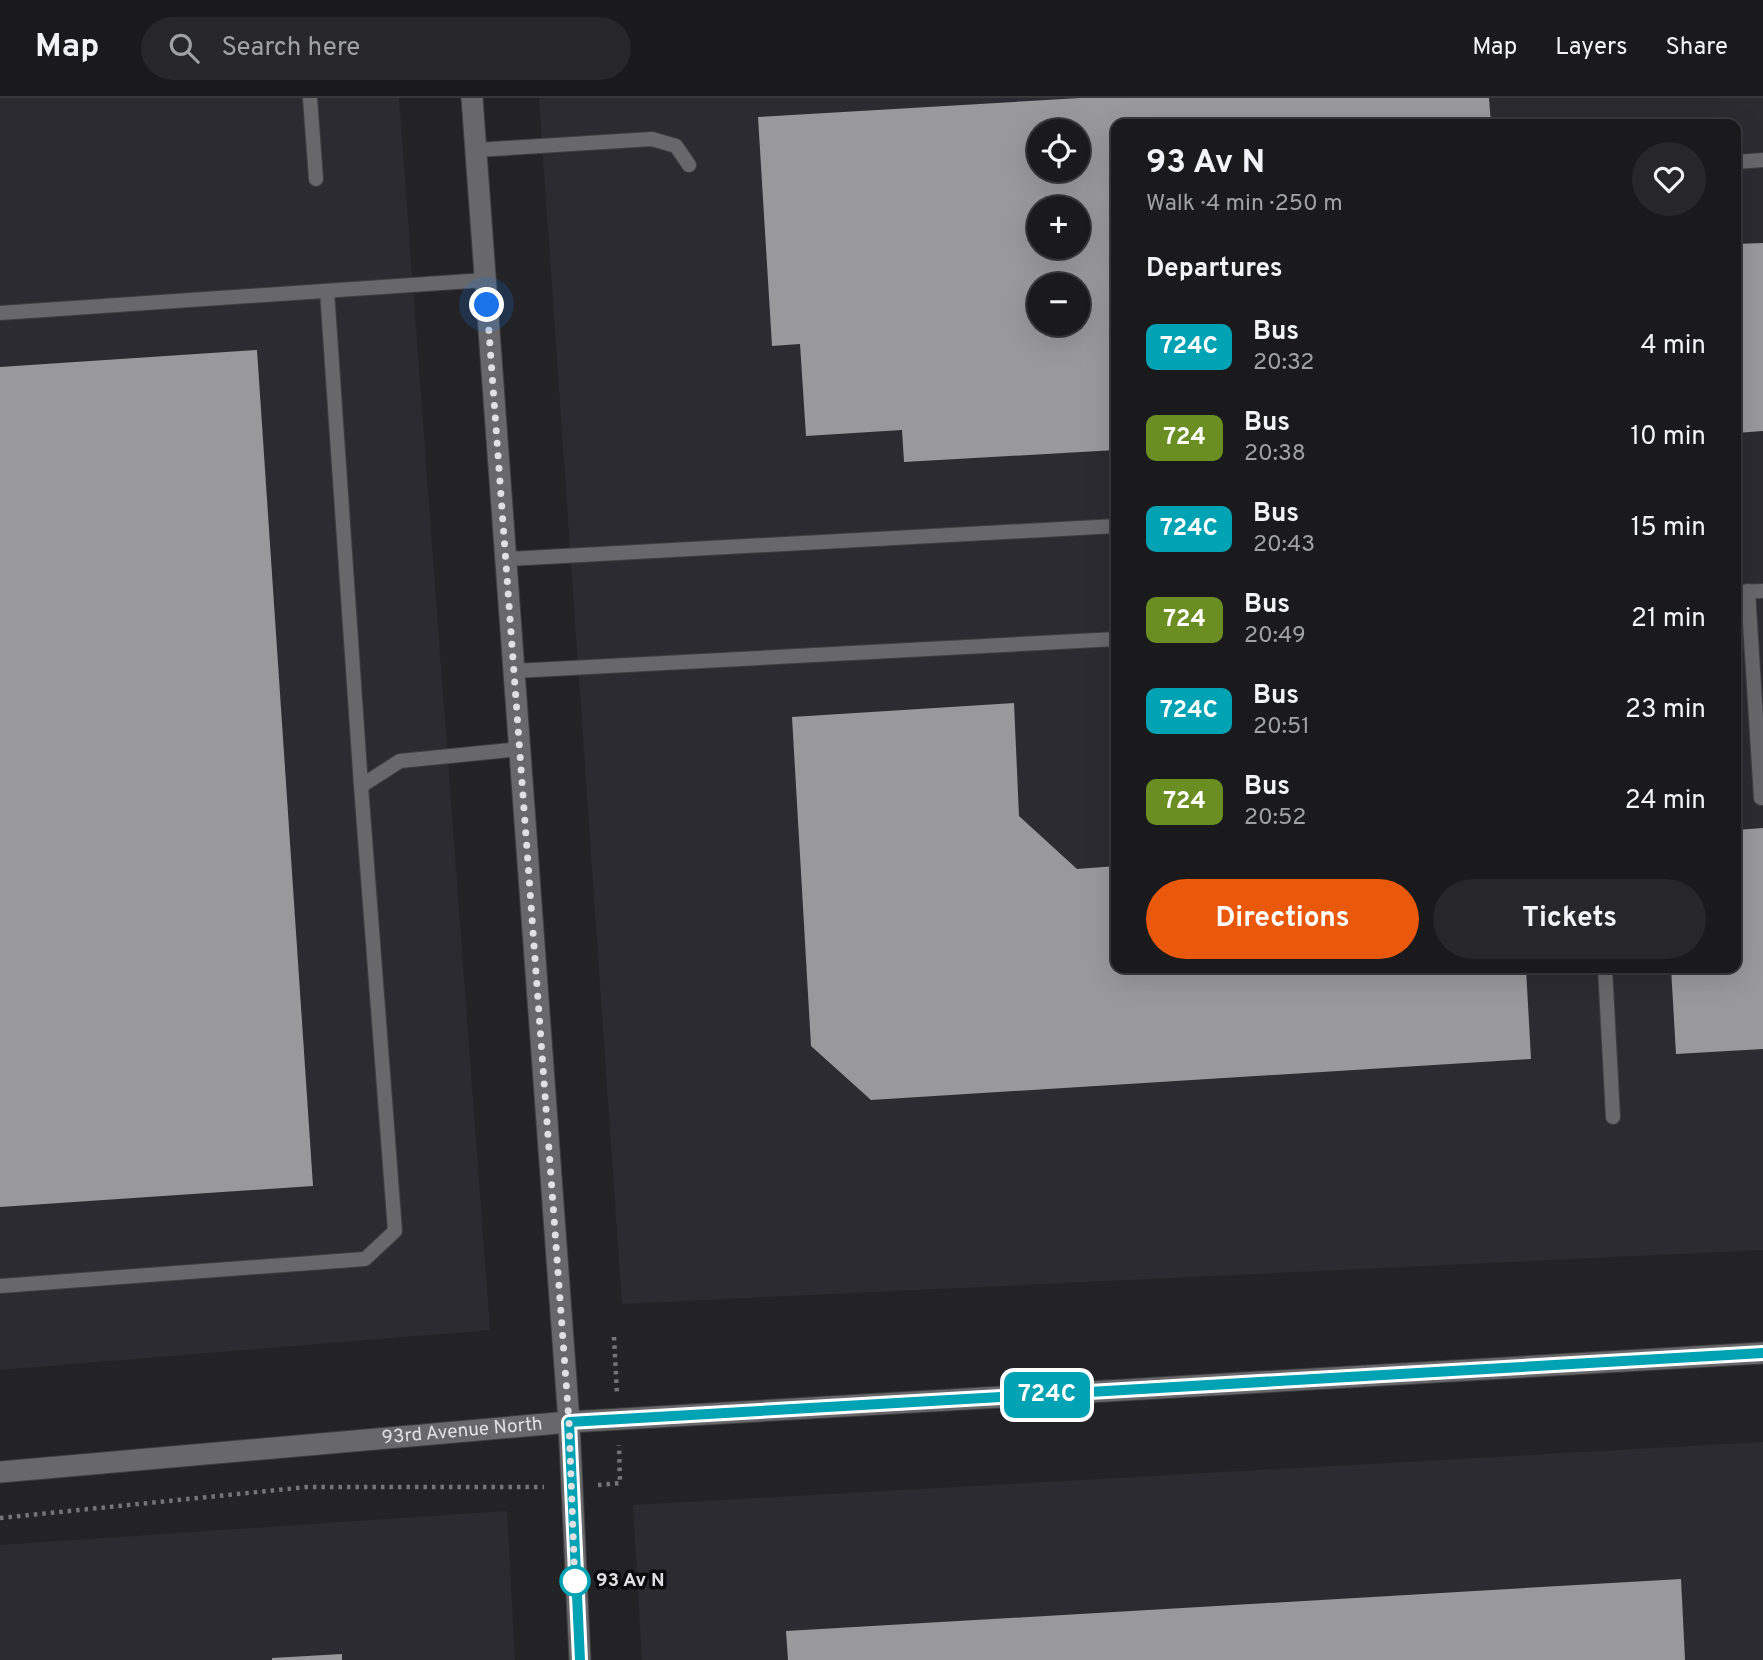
<!DOCTYPE html>
<meta charset="utf-8">
<style>
:root{--surface:#1a1a1c;--page:#272729;--text:#f1f3f6;--muted:#9fa1a3;--line:#38383b;--accent:#ea580c}
body{margin:0;font-family:Overpass,sans-serif;background:var(--page);color:var(--text);height:100vh;display:flex;flex-direction:column;font-size:26px;white-space:nowrap}
*{box-sizing:border-box;margin:0}
p{font-size:23px;color:var(--muted)}
.icon{flex:none;width:38px;height:38px;fill:none;stroke:currentColor;stroke-width:2;stroke-linecap:round;stroke-linejoin:round}
.map{position:relative;flex:1;overflow:hidden}
.side{position:absolute;left:1111px;top:21px;width:630px;height:854px;display:flex;flex-direction:column;background:var(--surface);border-radius:14px;box-shadow:0 7px 28px #0002,0 0 0 2px var(--line)}
.side>*{flex:none}
.badge{padding:0 14px;border-radius:10px;font-size:24px;line-height:46px}
.controls{position:absolute;left:1027px;top:21px;display:grid;gap:14px}
.controls a{display:grid;place-items:center;width:63px;height:63px;border-radius:50%;background:var(--surface);box-shadow:0 7px 28px #0002,0 0 0 2px var(--line);font-size:35px}
.you{position:absolute;width:35px;height:35px;margin:-18px;border:5px solid #fff;border-radius:50%;background:#1a73e8;box-shadow:0 0 0 10px #1a73e833}
.map>.badge{position:absolute;translate:-50% -50%;box-shadow:0 0 0 4px #fff}
h2{padding:0 35px;font-size:26px;line-height:63px}
.round{display:grid;place-items:center;flex:none;width:74px;height:74px;border-radius:37px;background:var(--page)}
.summary{display:flex;align-items:center;justify-content:space-between;height:119px;padding:0 35px}
h1{font-size:33px;font-weight:700;line-height:52px}
.action{display:flex;gap:14px;margin-top:auto;padding:14px 35px}
.action a{flex:1;height:80px;border-radius:42px;background:var(--accent);color:#fff;font-size:28px;font-weight:700;line-height:80px;text-align:center}
.action a+a{background:var(--page);color:var(--text)}
ul{padding:0;list-style:none}
li{display:flex;align-items:center;gap:21px;height:91px;padding:0 35px}
li div{flex:1}
li b{display:block;font-size:26px}
li em{font-style:normal}
li .badge{min-width:77px;font-weight:700;text-align:center}
header{display:flex;align-items:center;gap:42px;box-sizing:border-box;height:98px;padding:0 35px;background:var(--surface);border-bottom:2px solid var(--line)}
header strong{font-size:33px}
nav{display:flex;gap:38px;margin-inline-start:auto;font-size:24px}
.search{width:490px;height:63px;background:var(--page);display:flex;align-items:center;gap:18px;box-sizing:border-box;padding:0 24px;border-radius:38px;color:var(--muted);font-size:26px}
.map>svg:first-child{display:block}
.built{fill:#2d2b32;fill-rule:evenodd}
.building{fill:#99989b;fill-rule:evenodd}
.lines{fill:none;stroke-linecap:round;stroke-linejoin:round}
.service-casing{stroke:#3f3f41;stroke-width:16}
.minor-casing{stroke:#3f3f41;stroke-width:23}
.tertiary-casing{stroke:#3f3f41;stroke-width:23}
.path{stroke:#757477;stroke-width:4.5;stroke-dasharray:3.5 5;stroke-linecap:butt}
.service{stroke:#68686a;stroke-width:14}
.minor{stroke:#68686a;stroke-width:21}
.tertiary{stroke:#68686a;stroke-width:21}
.line-casing{stroke:#fff;stroke-width:16}
.line{stroke:#00a3b4;stroke-width:10}
.walk{stroke:#e0dfe1;stroke-width:7;stroke-dasharray:0 12.6}
.stop-dot{fill:#fff;stroke:#00a3b4;stroke-width:3.5}
.labels{text-anchor:middle;dominant-baseline:central;stroke-width:7;stroke-linejoin:round;paint-order:stroke}
.street-label{font-size:19px;fill:#e0dfe1;stroke:#0c0c0d}
.stop-label{font-size:19px;font-weight:bold;fill:#e0dfe1;stroke:#0c0c0d;text-anchor:start}
</style>
<header>
<strong>Map</strong>
<div class="search"><svg class="icon" aria-label="search" viewBox="0 0 24 24"><circle cx="10" cy="10" r="6"/><path d="M15 15l6 6"/></svg>Search here</div>
<nav><a>Map</a><a>Layers</a><a>Share</a></nav>
</header>
<div class="map">
<svg width="1763" height="1562" viewBox="0 0 1763 1562">
<rect width="100%" height="100%" fill="#232225"/>
<g class="built">
<polygon points="0,0 399,0 490,1232 0,1272"/>
<path d="M 539,0 L 1763,0 L 1763,1152 L 622,1206 ZM 1116,26 L 1736,26 L 1736,870 L 1116,870 ZM 1040,33 L 1078,33 L 1078,72 L 1040,72 ZM 1040,110 L 1078,110 L 1078,149 L 1040,149 ZM 1040,187 L 1078,187 L 1078,226 L 1040,226 Z"/>
<polygon points="1763,1344 1763,1562 642,1562 633,1407"/>
<polygon points="507,1413 515,1562 0,1562 0,1447"/>
</g>
<g class="building">
<path d="M 1080,0 L 1489,0 L 1491,26 L 1116,26 L 1116,352 L 904,364 L 902,332 L 806,338 L 800,246 L 772,248 L 758,19 ZM 1040,33 L 1078,33 L 1078,72 L 1040,72 ZM 1040,110 L 1078,110 L 1078,149 L 1040,149 ZM 1040,187 L 1078,187 L 1078,226 L 1040,226 Z"/>
<polygon points="1763,145 1763,333 1736,335 1736,146"/>
<polygon points="257,252 313,1088 0,1109 0,269"/>
<polygon points="1014,605 1019,718 1077,771 1116,768 1116,870 1526,870 1531,961 871,1002 811,948 792,619"/>
<polygon points="1763,730 1763,951 1676,956 1671,870 1736,870 1736,732"/>
<polygon points="1681,1481 1685,1562 788,1562 786,1533"/>
<polygon points="342,1556 342,1562 272,1562 272,1560"/>
</g>
<g class="lines">
<g class="service-casing">
<g id="service">
<polyline points="310,0 316,81"/>
<polyline points="476,52 652,41 676,48 689,67"/>
<polyline points="1736,64 1763,62"/>
<polyline points="327,193 361,688"/>
<polyline points="0,215 485,182"/>
<polyline points="506,461 1116,428"/>
<polyline points="1748,493 1761,700"/>
<polyline points="1736,494 1763,493"/>
<polyline points="514,573 1116,541"/>
<polyline points="1605,870 1613,1019"/>
<polyline points="0,1188 365,1161 395,1133 361,688 400,663 520,651"/>
</g>
</g>
<g class="minor-casing">
<polyline id="minor" points="472,0 569,1324"/>
</g>
<g class="tertiary-casing">
<g id="tertiary">
<polyline points="569,1324 580,1562"/>
<path id="s1" d="M 0,1374 L 569,1324 L 1763,1255"/>
</g>
</g>
<g class="path">
<polyline points="614,1239 617,1296"/>
<polyline points="598,1387 620,1385 619,1347"/>
<polyline points="0,1420 307,1389 544,1389"/>
</g>
<use href="#service" class="service"/>
<use href="#minor" class="minor"/>
<use href="#tertiary" class="tertiary"/>
</g>
<g class="lines">
<g class="line-casing">
<polyline id="line" points="580,1562 569,1324 1763,1255"/>
</g>
<use href="#line" class="line"/>
<polyline class="walk" points="487,207 569,1324 575,1488 575,1483"/>
</g>
<circle class="stop-dot" cx="575" cy="1483" r="14"/>
<g class="labels">
<g class="street-label">
<text stroke="none"><textPath href="#s1" startOffset="464">93rd Avenue North</textPath></text>
</g>
<g class="stop-label">
<text x="596" y="1483">93 Av N</text>
</g>
</g>
</svg>
<div class="controls">
<a><svg class="icon" aria-label="locate" viewBox="0 0 24 24"><circle cx="12" cy="12" r="6"/><path d="M12 2v4M12 18v4M2 12h4M18 12h4"/></svg></a>
<a>+</a>
<a>−</a>
</div>
<div class="you" style="left:487px;top:207px"></div>
<b class="badge" style="left:1047px;top:1297px;background:#00a3b4;color:#fff">724C</b>
<section class="side">
<div class="summary"><div><h1>93 Av N</h1><p>Walk · 4 min · 250 m</p></div><a class="round"><svg class="icon" aria-label="heart" viewBox="0 0 24 24"><path d="M12 20l-8-8c-3-5 5-10 8-4 3-6 11-1 8 4z"/></svg></a></div>
<h2>Departures</h2>
<ul>
<li><span class="badge" style="background:#00a3b4;color:#fff">724C</span><div><b>Bus</b><p>20:32</p></div><em>4 min</em></li>
<li><span class="badge" style="background:#6b8e23;color:#fff">724</span><div><b>Bus</b><p>20:38</p></div><em>10 min</em></li>
<li><span class="badge" style="background:#00a3b4;color:#fff">724C</span><div><b>Bus</b><p>20:43</p></div><em>15 min</em></li>
<li><span class="badge" style="background:#6b8e23;color:#fff">724</span><div><b>Bus</b><p>20:49</p></div><em>21 min</em></li>
<li><span class="badge" style="background:#00a3b4;color:#fff">724C</span><div><b>Bus</b><p>20:51</p></div><em>23 min</em></li>
<li><span class="badge" style="background:#6b8e23;color:#fff">724</span><div><b>Bus</b><p>20:52</p></div><em>24 min</em></li>
</ul>
<div class="action"><a>Directions</a><a>Tickets</a></div>
</section>
</div>
